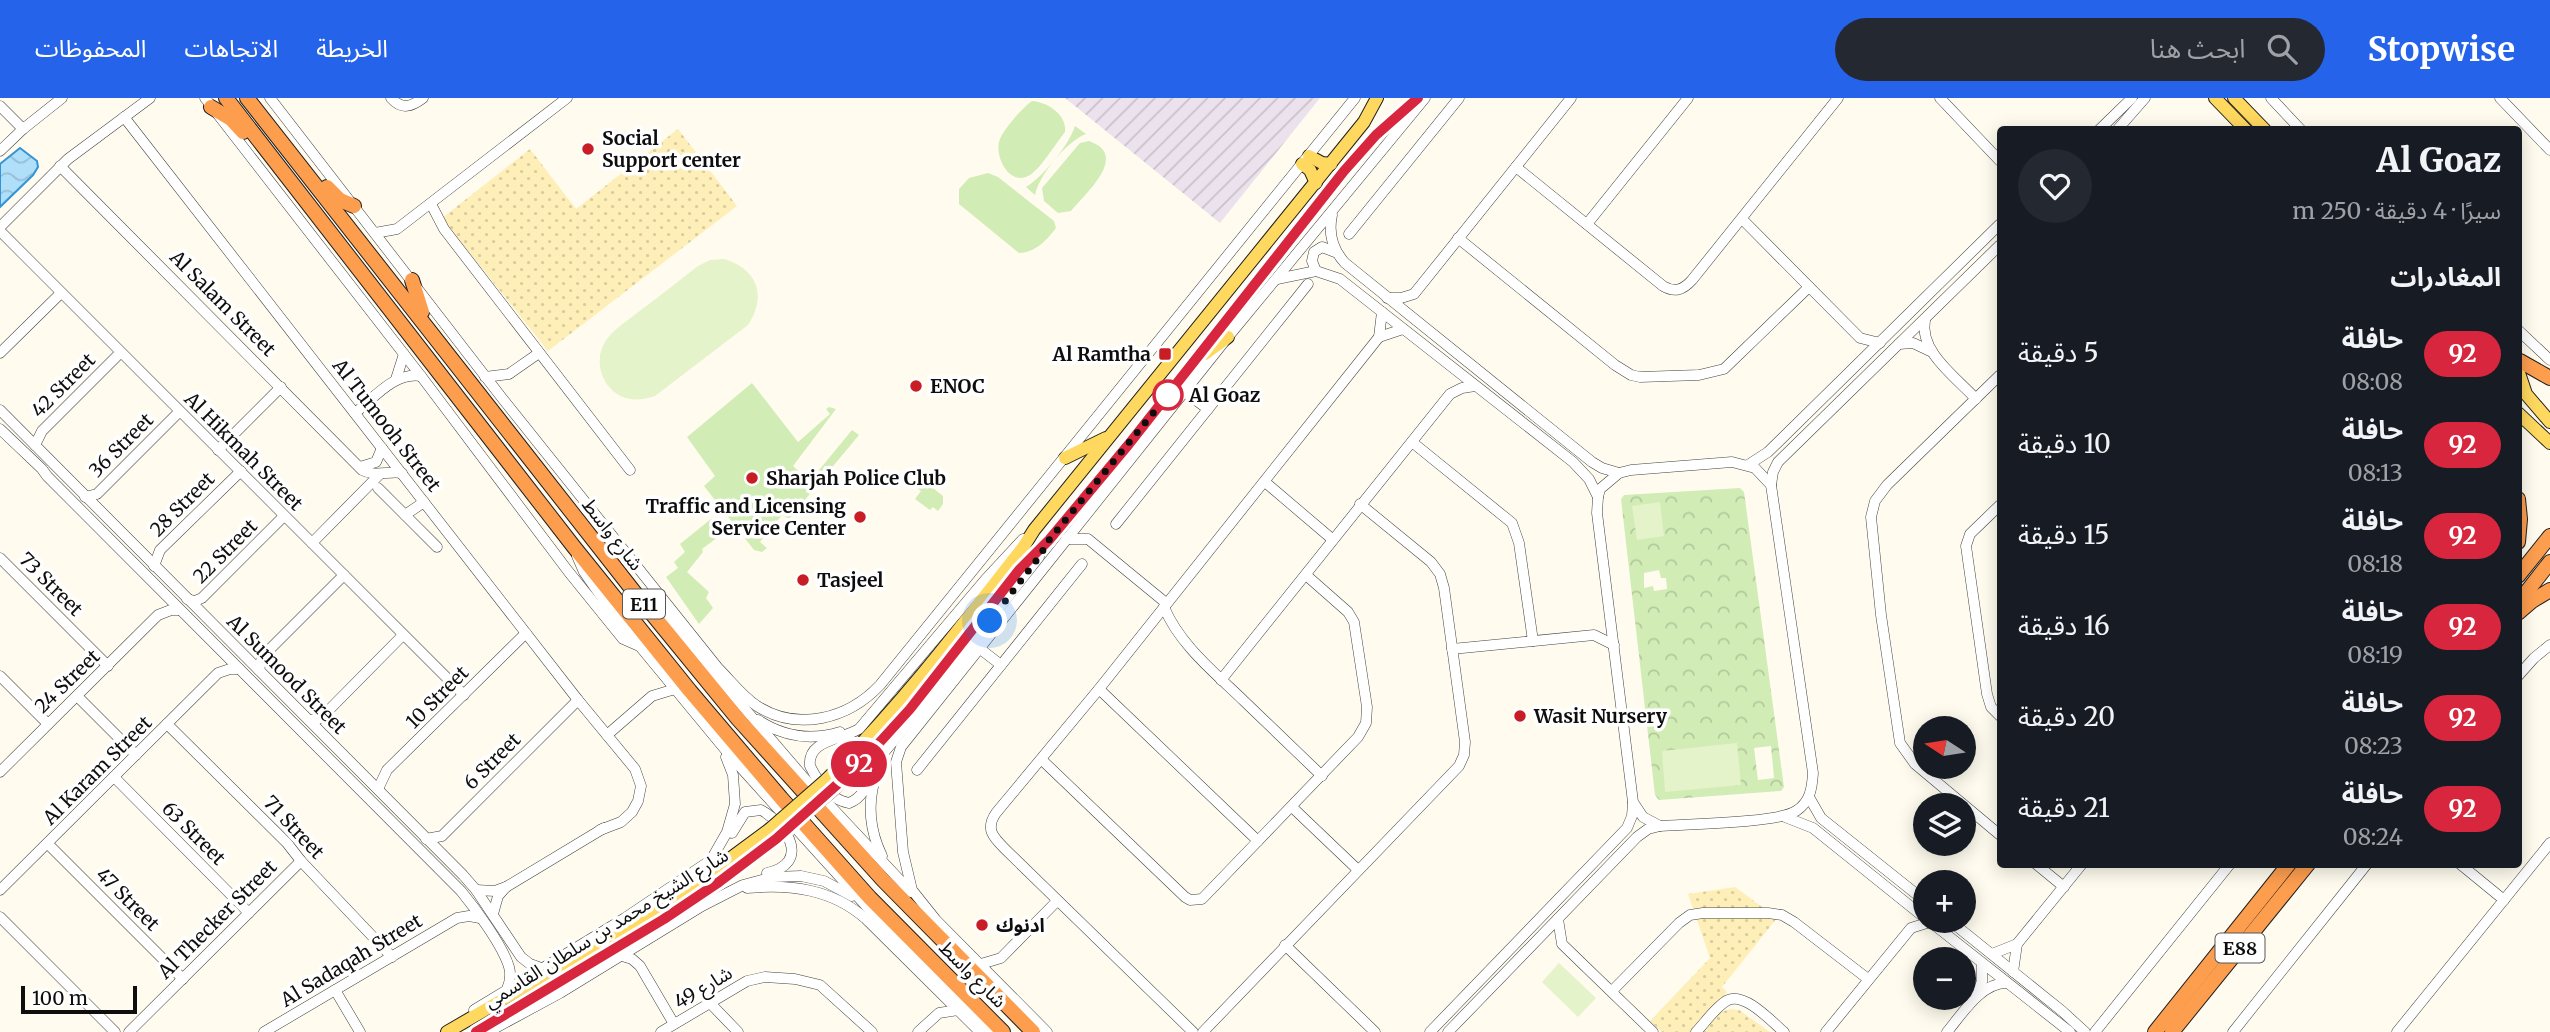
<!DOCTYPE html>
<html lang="ar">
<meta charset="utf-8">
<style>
:root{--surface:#171b24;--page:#242831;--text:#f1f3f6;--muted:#9ea1a6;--accent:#2563eb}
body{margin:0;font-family:Merriweather,"Noto Sans Arabic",serif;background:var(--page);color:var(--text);direction:rtl;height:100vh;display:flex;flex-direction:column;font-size:26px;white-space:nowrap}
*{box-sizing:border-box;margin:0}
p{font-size:23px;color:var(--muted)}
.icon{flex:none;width:38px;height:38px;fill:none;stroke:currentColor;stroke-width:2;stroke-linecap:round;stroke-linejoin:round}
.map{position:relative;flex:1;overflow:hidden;direction:ltr}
.panel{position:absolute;left:1997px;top:28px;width:525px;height:742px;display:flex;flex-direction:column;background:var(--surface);border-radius:7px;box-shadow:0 4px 18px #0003;direction:rtl}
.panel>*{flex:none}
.badge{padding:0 14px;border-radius:23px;font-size:24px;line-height:46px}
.needle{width:46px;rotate:282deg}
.tools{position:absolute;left:1913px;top:618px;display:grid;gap:14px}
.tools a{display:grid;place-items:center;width:63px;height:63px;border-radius:50%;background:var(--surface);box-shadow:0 4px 18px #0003;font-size:35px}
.scale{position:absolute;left:21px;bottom:18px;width:116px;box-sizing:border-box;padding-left:7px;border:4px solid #0e0e0e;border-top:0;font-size:19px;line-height:24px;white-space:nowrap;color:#0e0e0e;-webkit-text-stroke:5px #fff;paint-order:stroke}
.you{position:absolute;width:35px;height:35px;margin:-18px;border:5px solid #fff;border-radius:50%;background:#1a73e8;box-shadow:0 0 0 10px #1a73e833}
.map>.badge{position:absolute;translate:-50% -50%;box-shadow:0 0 0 4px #fff}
h2{padding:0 21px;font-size:26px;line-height:63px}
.round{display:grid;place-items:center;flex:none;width:74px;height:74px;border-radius:37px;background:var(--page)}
.headline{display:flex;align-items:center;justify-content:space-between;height:119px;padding:0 21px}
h1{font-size:33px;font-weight:800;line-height:52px}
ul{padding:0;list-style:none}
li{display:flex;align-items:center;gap:21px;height:91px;padding:0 21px}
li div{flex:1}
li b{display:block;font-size:26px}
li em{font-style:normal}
li .badge{min-width:77px;font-weight:700;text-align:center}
header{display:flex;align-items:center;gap:42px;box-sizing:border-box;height:98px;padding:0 35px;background:var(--accent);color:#fff}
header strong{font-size:33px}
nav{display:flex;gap:38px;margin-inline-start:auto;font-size:24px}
.search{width:490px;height:63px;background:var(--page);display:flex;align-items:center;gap:18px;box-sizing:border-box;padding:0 24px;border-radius:38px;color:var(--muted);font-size:26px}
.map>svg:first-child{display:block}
.industrial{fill:url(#industrial-furrows)}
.grass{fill:#d2ecb6}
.sand{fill:url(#sand-dots)}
.park{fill:url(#park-crowns);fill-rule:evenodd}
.pitch{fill:#e4f3c9}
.water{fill:url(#water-waves);stroke:#3395d6;stroke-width:2}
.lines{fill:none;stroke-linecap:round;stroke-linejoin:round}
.minor-casing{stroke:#414141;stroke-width:11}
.major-casing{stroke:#1f1f1f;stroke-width:14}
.highway-casing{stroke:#1f1f1f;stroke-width:16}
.minor{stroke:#fff;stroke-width:10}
.major{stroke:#ffd85f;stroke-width:12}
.highway{stroke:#fd9e4f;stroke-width:14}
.major-bridge-casing{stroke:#1f1f1f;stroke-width:14;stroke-linecap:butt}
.major-bridge{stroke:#ffd85f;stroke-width:12}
.line-casing{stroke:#fff;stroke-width:16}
.line{stroke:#d7263d;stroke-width:10}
.walk{stroke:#0e0e0e;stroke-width:7;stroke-dasharray:0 12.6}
.poi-dot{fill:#c81d25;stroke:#fff;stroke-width:2.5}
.stop-dot{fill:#fff;stroke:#d7263d;stroke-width:3.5}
.labels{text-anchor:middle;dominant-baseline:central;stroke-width:7;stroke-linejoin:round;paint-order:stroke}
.shield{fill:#fff;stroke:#565656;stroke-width:2}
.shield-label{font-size:18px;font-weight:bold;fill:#0e0e0e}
.poi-label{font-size:19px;font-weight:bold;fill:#0e0e0e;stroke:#fff;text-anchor:start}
.street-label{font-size:19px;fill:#0e0e0e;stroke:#fff}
.stop-label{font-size:19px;font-weight:bold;fill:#0e0e0e;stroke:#fff;text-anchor:start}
</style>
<header>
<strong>Stopwise</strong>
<div class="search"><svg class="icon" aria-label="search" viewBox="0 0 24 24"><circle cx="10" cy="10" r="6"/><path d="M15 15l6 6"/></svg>ابحث هنا</div>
<nav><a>الخريطة</a><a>الاتجاهات</a><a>المحفوظات</a></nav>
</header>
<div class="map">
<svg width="2550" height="934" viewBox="0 0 2550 934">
<defs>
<pattern id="industrial-furrows" width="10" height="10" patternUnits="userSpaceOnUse" patternTransform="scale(1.75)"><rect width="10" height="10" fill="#ece2ed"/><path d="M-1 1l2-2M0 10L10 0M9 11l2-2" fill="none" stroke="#c9c1ca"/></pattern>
<pattern id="sand-dots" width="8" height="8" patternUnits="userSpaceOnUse" patternTransform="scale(1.75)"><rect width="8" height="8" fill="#feefb8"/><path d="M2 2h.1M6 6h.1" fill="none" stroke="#d8cc9d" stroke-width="1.8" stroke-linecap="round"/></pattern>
<pattern id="park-crowns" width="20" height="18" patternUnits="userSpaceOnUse" patternTransform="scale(1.75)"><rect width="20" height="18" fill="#d2ecb6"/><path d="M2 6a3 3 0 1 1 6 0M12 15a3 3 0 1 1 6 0" fill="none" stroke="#b3c99b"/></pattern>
<pattern id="water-waves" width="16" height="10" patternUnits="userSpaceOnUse" patternTransform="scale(1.75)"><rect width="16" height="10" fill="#b0dffa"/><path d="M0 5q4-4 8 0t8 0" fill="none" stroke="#96bed5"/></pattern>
</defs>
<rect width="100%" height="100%" fill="#fffcef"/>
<polygon class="industrial" points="1065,0 1320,0 1220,125"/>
<g class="grass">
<path d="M 1032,3 C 1048,4 1067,17 1065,34 C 1056,45 1041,70 1030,77 C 1010,90 993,58 1000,41 C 1004,31 1023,9 1032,3 Z"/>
<path d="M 1075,28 L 1086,36 C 1067,43 1039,77 1035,97 L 1026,89 C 1043,79 1069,47 1075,28 Z"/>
<path d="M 1089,43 C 1130,57 1086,95 1071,113 L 1058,115 L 1044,103 L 1042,90 L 1080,45 Z"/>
<path d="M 988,75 L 998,79 L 1054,123 L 1056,130 C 1046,143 1036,154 1019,155 L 959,106 L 959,91 L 969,80 Z"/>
<polygon points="752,285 798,344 830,316 826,311 829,309 836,311 793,368 810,383 852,332 859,337 789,421 782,417 760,444 767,450 762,454 754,452 704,388 715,378 687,339"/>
<polygon points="920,380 943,398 943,406 938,413 933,409 930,412 915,401 921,393 914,388"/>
<polygon points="711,421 722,436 702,451 703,454 687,474 709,494 706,500 713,510 699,526 666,479 678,470 674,464 685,454 680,446"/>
</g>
<g class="sand">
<polygon points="678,31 737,108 548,253 442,120 530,51 576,111"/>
<polygon points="1735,789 1777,820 1722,889 1727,894 1690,934 1662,934 1650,923 1710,860 1688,796"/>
<polygon points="1731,911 1739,912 1770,934 1703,934 1721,914"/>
</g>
<path class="park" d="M 1740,390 L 1744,394 L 1784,689 L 1781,693 L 1659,702 L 1655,697 L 1621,401 L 1624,397 ZM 1659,472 L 1661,480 L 1666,480 L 1667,491 L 1654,493 L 1653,488 L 1644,490 L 1644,475 ZM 1771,648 L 1774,680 L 1758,682 L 1754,650 Z"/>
<g class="pitch">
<path d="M 724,161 C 758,171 767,198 748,227 L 655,298 C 639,303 623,304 610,290 C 599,278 596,258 605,244 C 612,232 626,224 637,215 C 658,199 678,184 698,168 L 710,162 Z"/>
<polygon points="1660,404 1664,438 1637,442 1632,408"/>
<polygon points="1737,645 1741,687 1665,694 1662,653"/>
<polygon points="1559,865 1596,900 1578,919 1542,884"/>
</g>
<polygon class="water" points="20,50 37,63 38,69 33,77 0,109 0,66"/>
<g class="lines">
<g class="minor-casing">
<g id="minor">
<polyline points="205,0 421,278 568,473 623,541 639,548"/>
<path d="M 270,0 L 502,300 L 718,570 C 731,583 742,598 757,608 C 798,634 848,621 880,587 L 1355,0"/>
<path d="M 391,0 C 402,12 411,9 423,0"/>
<polyline points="1940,0 2000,63"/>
<polyline points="2271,0 2301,32"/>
<polyline points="2500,0 2550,52"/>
<polyline points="0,8 23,31"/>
<polyline points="124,19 578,602 635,671 641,688 638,703 632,714 621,724 600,732"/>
<polyline points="2099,32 2132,0"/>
<polyline points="2117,32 2145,0"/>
<polyline points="0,53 23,31 62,0"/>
<path d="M 60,68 L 362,372 C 375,379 388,373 402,375"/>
<path d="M 1516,69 L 1663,188 C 1675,195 1683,192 1692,182 L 1838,0"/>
<polyline points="431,106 444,131 630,372"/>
<path d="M 1332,117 C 1328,136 1332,151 1345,165 L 1592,364 L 1602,370 L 1619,375"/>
<polyline points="1742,121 1860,240 1880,245"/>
<polyline points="1587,126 1688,0"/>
<polyline points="0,129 68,61 150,0"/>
<polyline points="0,133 464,597"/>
<polyline points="375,135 397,131 567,0"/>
<polyline points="1349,136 1459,0"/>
<polyline points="1458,140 1615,267 1631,277 1640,279 1699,277 1724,271 1809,189"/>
<polyline points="1316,173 1312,163 1314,154 1322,149 1335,154"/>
<polyline points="1277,181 1316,173 1340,181 1573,364 1589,381 1598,399"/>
<polyline points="1387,200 1401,200 1414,196 1571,0"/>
<path d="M 1925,222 C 1919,254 1956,279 1976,301"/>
<polyline points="2518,232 2550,262"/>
<polyline points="1379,239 1403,231"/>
<polyline points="1899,246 1913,245 1930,253"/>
<polyline points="0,255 61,195"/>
<polyline points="2000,277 1887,387 1875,403 1871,419 1881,517 1900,645 1915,666 2000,737"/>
<polyline points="485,279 509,276 539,255"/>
<polyline points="396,281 404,256"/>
<polyline points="1186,295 1208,311"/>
<polyline points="0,312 463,777 476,792 521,859 530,866 541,870"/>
<path d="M 355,315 C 375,299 394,274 421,278"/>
<path d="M 0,331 L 42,371 L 47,378 L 461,793 C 475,810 503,848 509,869 C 511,876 510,884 507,891"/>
<polyline points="1412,344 1512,425 1519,445 1533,543"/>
<polyline points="35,347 42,333 120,255"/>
<polyline points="218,352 281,289"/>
<path d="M 1732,364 L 1755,370 L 1771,387 L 1813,675 C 1812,691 1810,704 1796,713 C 1778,725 1687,726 1660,728 L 1643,719 L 1633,704 L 1597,415 L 1598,399 L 1600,391 L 1619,375 L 1631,372 Z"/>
<polyline points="1748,367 1768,354 2000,126"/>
<polyline points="360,369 376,364 382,350"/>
<polyline points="1265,384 1332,441"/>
<polyline points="1771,387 1773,374 1778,364 2000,147"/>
<polyline points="378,390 437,449"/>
<polyline points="85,399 97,396 179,314"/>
<polyline points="2000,407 1970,436 1966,448 1987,596 1991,609 2000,618"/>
<polyline points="405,417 424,404"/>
<polyline points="1116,426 1308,186"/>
<path d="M 1023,441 L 985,482 L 859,631 C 841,642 807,642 810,668 C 818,684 831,702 849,705 C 870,697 868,673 881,658 C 935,593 987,526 1039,459"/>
<polyline points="1066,441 1088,441 1166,505"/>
<polyline points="312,445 380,376"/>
<polyline points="577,458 584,474 614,517 733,661 897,842 992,934"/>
<polyline points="0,460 108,568"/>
<polyline points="154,468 160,452 241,373"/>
<polyline points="644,500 661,513 805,681 911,794"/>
<polyline points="187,501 195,503 202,500 284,418"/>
<path d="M 1164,509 C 1179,546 1215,575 1244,603 C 1270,628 1296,653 1322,678"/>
<polyline points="1452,551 1594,537 1614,547"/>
<polyline points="973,553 979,550 1001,567"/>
<polyline points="259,572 261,563 265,556 344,477"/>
<polyline points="0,578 48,626"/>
<polyline points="2518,578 2534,560 2550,547"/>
<polyline points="1221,582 1450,296 1462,290 1475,288"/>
<polyline points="1099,591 1258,743"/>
<polyline points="77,598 136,657"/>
<polyline points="309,622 316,622 322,619 403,537"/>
<path d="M 758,622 C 784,639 811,643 840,634"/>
<polyline points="167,626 287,745 301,763 392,859"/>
<polyline points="607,637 652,598 675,591"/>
<polyline points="1042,662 1185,799 1190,802 1202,801 1358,639 1366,625 1367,609 1354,524 1348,514 1306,477"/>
<polyline points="917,672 1082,466"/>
<polyline points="0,674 158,517 171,512 180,512"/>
<polyline points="114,679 249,815"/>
<path d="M 875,681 C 867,708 870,733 882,758"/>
<polyline points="378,691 387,672 526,535"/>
<polyline points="1809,699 1821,720 1925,803"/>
<polyline points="1292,709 1357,771"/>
<polyline points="1785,719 1813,730 1925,820"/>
<path d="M 732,735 L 745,714 L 761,712 C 788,727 811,765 767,775"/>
<polyline points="426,741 442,738 578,602"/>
<polyline points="48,746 183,881"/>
<polyline points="2036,766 2064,789"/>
<polyline points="2460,766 2504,802"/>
<path d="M 747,790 C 791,786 832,791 866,821 L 980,934"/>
<polyline points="0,792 218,575 230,571 239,571"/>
<polyline points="476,792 495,793 506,789 604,730"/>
<polyline points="493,816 498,798 506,789"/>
<polyline points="0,819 115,934"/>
<polyline points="1558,821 1562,846 1653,934"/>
<polyline points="1928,822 2070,934"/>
<polyline points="1949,822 2062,913 2085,934"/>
<polyline points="1285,847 1375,934"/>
<polyline points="1992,856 2017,846 2082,766"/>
<polyline points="622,858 632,861 640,868 674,926"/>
<polyline points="981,866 1001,860 1057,803"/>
<polyline points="2013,874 2017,846"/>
<polyline points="335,892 360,934"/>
<polyline points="1612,893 1679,825 1690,817 1703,815 1768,815 1782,817 1794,824 1868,881"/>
<polyline points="1976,895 1982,884 1982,866"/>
<polyline points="710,905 738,934"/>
<polyline points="474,912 625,820 711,762 727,734 735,706 733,677 726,659"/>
<polyline points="129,934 301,763"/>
<polyline points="264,934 457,820 469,818 480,820"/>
<polyline points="488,934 560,895 702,808 743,787 773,779 801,778 824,783 852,798"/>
<polyline points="661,934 747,883 765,879 795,881 820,887 872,934"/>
<polyline points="918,934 939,915 958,912"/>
<polyline points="1047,934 936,822 912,792 903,754 896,664 901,649 1228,239 1425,0"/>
<path d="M 1193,934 L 1005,751 C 993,739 985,731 996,715 L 1099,591 L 1379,239 L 1382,214"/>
<polyline points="1203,934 1459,668 1464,657 1465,644 1444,490 1440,476 1431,464 1360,406"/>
<polyline points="1430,934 1627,730 1632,718 1633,705"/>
<polyline points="1448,934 1637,739 1648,731 1660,728"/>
<path d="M 1696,934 C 1705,925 1716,908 1728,902 C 1745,894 1772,924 1784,934"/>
<polyline points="1826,934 1911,830 1930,824"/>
<path d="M 1947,934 C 1962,916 1981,885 2006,885"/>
<polyline points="2095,934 2230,766"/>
<polyline points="2233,934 2367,766"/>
<polyline points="2397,934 2550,745"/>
</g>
</g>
<g class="major-casing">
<g id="major">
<polyline points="2215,0 2246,32"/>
<polyline points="2234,0 2265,32"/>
<polyline points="1309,58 1322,65 1331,66"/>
<polyline points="1302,66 1310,72 1316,85"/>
<polyline points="1205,256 1228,239"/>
<polyline points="2519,275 2526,296 2550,324"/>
<polyline points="2518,315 2550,345"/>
<polyline points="1065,360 1106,340"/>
<path d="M 826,682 C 899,610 961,529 1024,448 L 1034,432 L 1364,24 L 1377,0"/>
<polyline points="834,691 910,611 1019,472 1049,442 1129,346 1344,73 1376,37 1418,0"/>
<polyline points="447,934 674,802 770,731"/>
<polyline points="476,934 680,811 776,741"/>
</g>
</g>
<g class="highway-casing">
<g id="highway">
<polyline points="226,0 574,449 690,593 781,700 870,800 1003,934"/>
<polyline points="247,0 635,495 738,621 883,782 1033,934"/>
<polyline points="211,9 231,21 243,34"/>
<polyline points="327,89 340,102 354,108"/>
<polyline points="412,182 422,214"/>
<polyline points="2520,263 2550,280"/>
<polyline points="2518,401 2520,421 2518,444"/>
<polyline points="2518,478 2550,438"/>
<polyline points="2518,505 2550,464"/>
<polyline points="2518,515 2532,503 2550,492"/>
<polyline points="2155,934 2289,766"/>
<polyline points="2172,934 2308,766"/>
</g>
</g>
<use href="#minor" class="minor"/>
<use href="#major" class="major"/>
<use href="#highway" class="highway"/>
<g class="major-bridge-casing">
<g id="major-bridge">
<polyline points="770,731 826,682"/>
<polyline points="776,741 834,691"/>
</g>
</g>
<use href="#major-bridge" class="major-bridge"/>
</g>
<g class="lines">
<g class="line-casing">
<polyline id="line" points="476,934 664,821 719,784 776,741 859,667 910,611 1019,472 1049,442 1129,346 1344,73 1376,37 1418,0"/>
</g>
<use href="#line" class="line"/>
<polyline class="walk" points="990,523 1039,459 1049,442 1168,297"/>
</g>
<g class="poi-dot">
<circle cx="588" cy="51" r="7"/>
<rect x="1158" y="249" width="14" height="14" rx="3.5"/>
<circle cx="916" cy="288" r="7"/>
<circle cx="752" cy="380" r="7"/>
<circle cx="860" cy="419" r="7"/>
<circle cx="803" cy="482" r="7"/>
<circle cx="1520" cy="618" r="7"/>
<circle cx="982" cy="827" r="7"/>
</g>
<circle class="stop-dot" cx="1168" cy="297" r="14"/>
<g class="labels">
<g class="shield">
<rect x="623" y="491.5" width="42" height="29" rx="5"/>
<rect x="2215.5" y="835.5" width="49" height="29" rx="5"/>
</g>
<g class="shield-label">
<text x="644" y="506">E11</text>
<text x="2240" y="850">E88</text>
</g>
<g class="poi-label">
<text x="602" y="40">Social<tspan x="602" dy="22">Support center</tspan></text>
<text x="1151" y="256" text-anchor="end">Al Ramtha</text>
<text x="930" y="288">ENOC</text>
<text x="766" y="380">Sharjah Police Club</text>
<text x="846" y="408" text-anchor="end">Traffic and Licensing<tspan x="846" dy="22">Service Center</tspan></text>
<text x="817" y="482">Tasjeel</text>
<text x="1534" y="618">Wasit Nursery</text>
<text x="996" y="827">ادنوك</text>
</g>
<g class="street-label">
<text transform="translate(223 205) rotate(45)">Al Salam Street</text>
<text transform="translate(63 287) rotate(-45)">42 Street</text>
<text transform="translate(387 327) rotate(52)">Al Tumooh Street</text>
<text transform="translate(121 347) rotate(-45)">36 Street</text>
<text transform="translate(244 353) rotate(45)">Al Hikmah Street</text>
<text transform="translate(182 406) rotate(-45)">28 Street</text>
<text transform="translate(613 436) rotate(52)">شارع واسط</text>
<text transform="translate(225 453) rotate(-45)">22 Street</text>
<text transform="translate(51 486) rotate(45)">73 Street</text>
<text transform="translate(287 576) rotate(45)">Al Sumood Street</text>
<text transform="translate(67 583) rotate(-44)">24 Street</text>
<text transform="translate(437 599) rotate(-45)">10 Street</text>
<text transform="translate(492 663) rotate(-45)">6 Street</text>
<text transform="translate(97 672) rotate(-45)">Al Karam Street</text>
<text transform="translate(294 729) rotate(47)">71 Street</text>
<text transform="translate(194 735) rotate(45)">63 Street</text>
<text transform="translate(128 801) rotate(45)">47 Street</text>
<text transform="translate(217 821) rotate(-45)">Al Thecker Street</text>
<text transform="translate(606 830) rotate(-32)">شارع الشيخ محمد بن سلطان القاسمي</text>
<text transform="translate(351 862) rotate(-31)">Al Sadaqah Street</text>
<text transform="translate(973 876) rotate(45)">شارع واسط</text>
<text transform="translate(703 889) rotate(-31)">شارع 49</text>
</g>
<g class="stop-label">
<text x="1189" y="297">Al Goaz</text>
</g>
</g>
</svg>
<div class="tools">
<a><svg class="needle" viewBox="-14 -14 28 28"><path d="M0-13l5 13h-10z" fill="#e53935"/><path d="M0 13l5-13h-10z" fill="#9ea1a6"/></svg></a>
<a><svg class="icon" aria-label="layers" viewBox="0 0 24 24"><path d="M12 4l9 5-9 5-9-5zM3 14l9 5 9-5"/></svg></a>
<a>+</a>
<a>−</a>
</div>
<div class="scale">100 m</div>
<div class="you" style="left:990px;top:523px"></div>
<b class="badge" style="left:859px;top:666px;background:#d7263d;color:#fff">92</b>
<section class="panel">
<div class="headline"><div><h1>Al Goaz</h1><p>سيرًا · 4 دقيقة · 250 m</p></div><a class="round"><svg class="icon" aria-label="heart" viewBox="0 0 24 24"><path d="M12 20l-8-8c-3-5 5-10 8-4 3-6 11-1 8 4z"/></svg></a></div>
<h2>المغادرات</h2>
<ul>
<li><span class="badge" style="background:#d7263d;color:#fff">92</span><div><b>حافلة</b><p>08:08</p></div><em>5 دقيقة</em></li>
<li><span class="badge" style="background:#d7263d;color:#fff">92</span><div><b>حافلة</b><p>08:13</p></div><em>10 دقيقة</em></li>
<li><span class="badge" style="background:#d7263d;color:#fff">92</span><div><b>حافلة</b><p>08:18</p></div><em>15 دقيقة</em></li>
<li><span class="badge" style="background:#d7263d;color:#fff">92</span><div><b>حافلة</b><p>08:19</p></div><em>16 دقيقة</em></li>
<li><span class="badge" style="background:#d7263d;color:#fff">92</span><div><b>حافلة</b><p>08:23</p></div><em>20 دقيقة</em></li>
<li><span class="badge" style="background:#d7263d;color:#fff">92</span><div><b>حافلة</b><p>08:24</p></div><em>21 دقيقة</em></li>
</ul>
</section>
</div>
